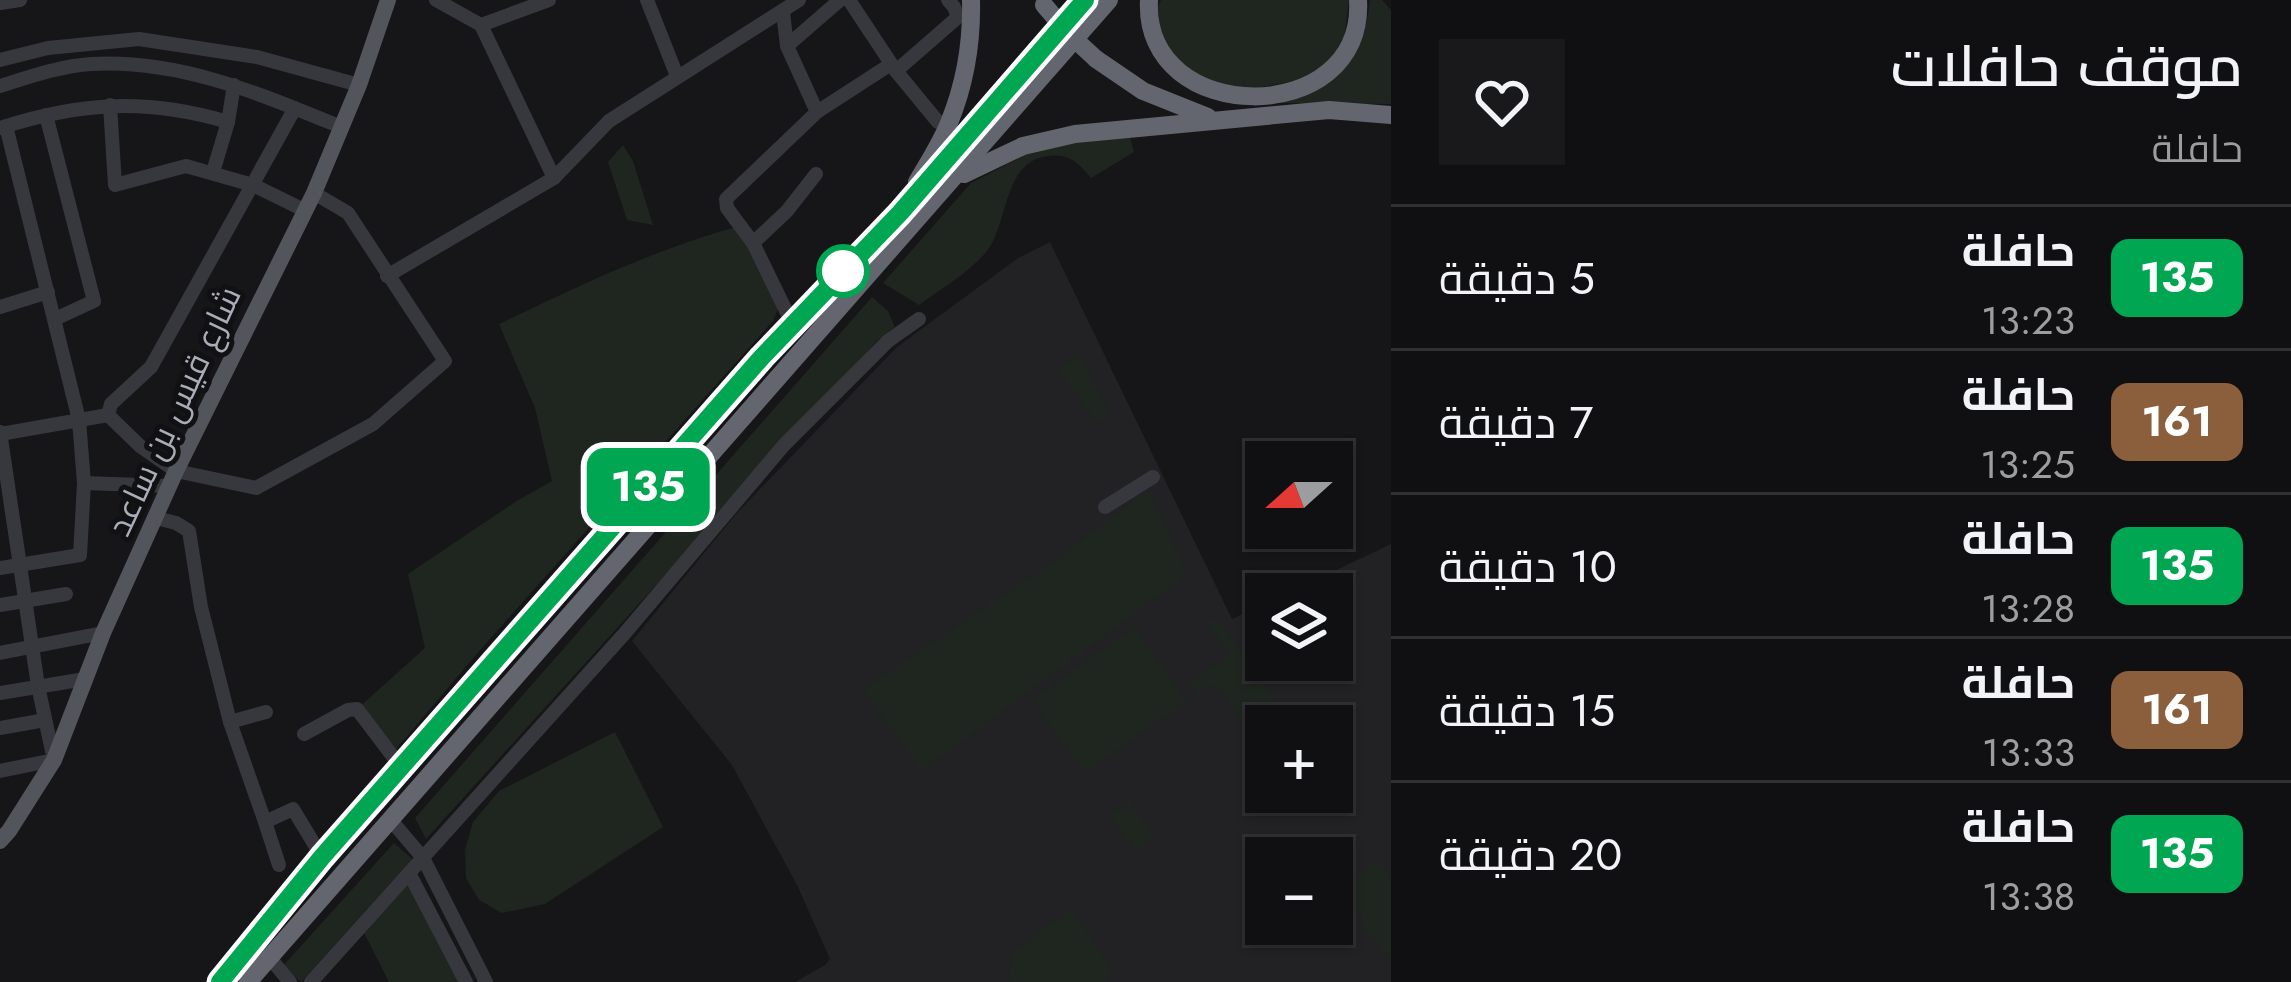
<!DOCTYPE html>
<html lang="ar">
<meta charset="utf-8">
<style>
:root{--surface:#101012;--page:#19191b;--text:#f1f3f6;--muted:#9c9d9f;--line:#303032}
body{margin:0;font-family:Jost,Cairo,sans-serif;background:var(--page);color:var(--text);direction:rtl;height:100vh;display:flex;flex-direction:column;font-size:45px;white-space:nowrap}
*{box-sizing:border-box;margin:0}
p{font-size:39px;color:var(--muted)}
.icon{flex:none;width:66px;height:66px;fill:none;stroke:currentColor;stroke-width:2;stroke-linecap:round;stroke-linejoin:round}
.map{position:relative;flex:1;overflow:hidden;direction:ltr}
.drawer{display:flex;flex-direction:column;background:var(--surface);width:900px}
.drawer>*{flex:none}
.badge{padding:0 24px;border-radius:18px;font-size:42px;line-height:78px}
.needle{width:78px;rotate:249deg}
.controls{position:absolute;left:1245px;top:441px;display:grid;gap:24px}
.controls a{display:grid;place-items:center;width:108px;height:108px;border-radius:0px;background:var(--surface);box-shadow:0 3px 9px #0004,0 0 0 3px var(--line);font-size:60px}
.map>.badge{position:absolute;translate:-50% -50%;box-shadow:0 0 0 6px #fff}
.round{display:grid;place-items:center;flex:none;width:126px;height:126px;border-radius:0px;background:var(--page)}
.summary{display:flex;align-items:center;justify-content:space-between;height:204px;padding:0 48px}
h1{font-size:57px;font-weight:600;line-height:90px}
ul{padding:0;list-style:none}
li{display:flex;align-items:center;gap:36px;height:144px;padding:0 48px;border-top:3px solid var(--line)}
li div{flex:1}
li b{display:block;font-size:45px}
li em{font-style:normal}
li .badge{min-width:132px;font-weight:700;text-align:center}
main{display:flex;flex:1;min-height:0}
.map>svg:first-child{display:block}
.built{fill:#222225;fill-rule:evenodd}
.green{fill:#1e261f}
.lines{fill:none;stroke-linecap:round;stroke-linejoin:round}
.minor{stroke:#37383d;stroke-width:14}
.major{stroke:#53555c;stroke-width:16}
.highway{stroke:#63666e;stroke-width:18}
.highway-bridge{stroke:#63666e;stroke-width:18}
.line-casing{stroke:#fff;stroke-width:27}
.line{stroke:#00a651;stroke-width:18}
.stop-dot{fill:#fff;stroke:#00a651;stroke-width:6}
.labels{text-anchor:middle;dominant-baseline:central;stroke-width:10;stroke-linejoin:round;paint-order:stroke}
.street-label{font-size:33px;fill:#a8adb8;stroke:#111113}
</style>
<main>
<section class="drawer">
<div class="summary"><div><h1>موقف حافلات</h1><p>حافلة</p></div><a class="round"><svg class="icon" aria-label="heart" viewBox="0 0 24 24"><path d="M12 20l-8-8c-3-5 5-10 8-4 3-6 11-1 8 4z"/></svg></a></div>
<ul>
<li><span class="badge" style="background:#00a651;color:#fff">135</span><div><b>حافلة</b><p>13:23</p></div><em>5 دقيقة</em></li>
<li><span class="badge" style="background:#8b5e3c;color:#fff">161</span><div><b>حافلة</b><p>13:25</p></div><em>7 دقيقة</em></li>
<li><span class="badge" style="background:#00a651;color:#fff">135</span><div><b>حافلة</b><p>13:28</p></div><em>10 دقيقة</em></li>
<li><span class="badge" style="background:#8b5e3c;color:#fff">161</span><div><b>حافلة</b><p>13:33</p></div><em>15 دقيقة</em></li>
<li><span class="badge" style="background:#00a651;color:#fff">135</span><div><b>حافلة</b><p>13:38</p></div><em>20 دقيقة</em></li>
</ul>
</section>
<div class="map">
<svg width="1391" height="982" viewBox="0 0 1391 982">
<rect width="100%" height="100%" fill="#161618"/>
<path class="built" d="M 1050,242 L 1232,619 L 1266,603 L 1266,660 L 1332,660 L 1332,594 L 1286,594 L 1391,544 L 1391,982 L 795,982 L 825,965 L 830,959 L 797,885 L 732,765 L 632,641 L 736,514 L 897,347 L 1018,258 ZM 1266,726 L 1332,726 L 1332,792 L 1266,792 ZM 1266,858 L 1332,858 L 1332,924 L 1266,924 Z"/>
<g class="green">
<polygon points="1161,0 1349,0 1343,50 1314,77 1251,89 1195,80 1160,42 1158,6"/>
<path d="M 1370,0 L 1382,0 L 1391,10 L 1391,104 L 1281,103 L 1282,99 C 1336,87 1365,57 1370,0 Z"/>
<path d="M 1130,137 L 1134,152 L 1091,178 C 1076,160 1067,152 1043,157 C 1003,166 1008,224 987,251 C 970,272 941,289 919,305 L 883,283 L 971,183 L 1027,154 L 1064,144 Z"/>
<polygon points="623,145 633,161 653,225 627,220 608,162"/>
<path d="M 740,226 L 780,304 L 773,321 L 480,650 L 392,754 L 357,709 L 425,648 L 408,574 L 515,502 L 552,481 L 535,408 L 499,324 C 578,286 655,249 740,226 Z"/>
<polygon points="872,297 888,311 895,327 877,341 426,839 415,818"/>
<polygon points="1077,356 1081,356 1110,414 1098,423 1058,371"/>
<polygon points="1148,489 1185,569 1181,579 922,771 863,690 1061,556"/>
<polygon points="1217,617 1277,703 1278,711 1246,731 1222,691 1213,685 1199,695 1190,682 1230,654 1208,623"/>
<polygon points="1134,627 1186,701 1084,773 1032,700"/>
<polygon points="615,732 663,827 545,904 502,913 479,900 466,878 465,850 473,822 499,791"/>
<polygon points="1130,801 1155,838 1135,851 1110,815"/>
<polygon points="394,843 412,859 301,982 283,966"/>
<polygon points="1376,861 1381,861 1391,879 1391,963 1366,928 1344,885"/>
<polygon points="409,873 466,982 389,982 361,927"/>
<polygon points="1071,909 1110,966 1112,971 1105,982 1009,982 1011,953"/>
</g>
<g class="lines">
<g class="minor">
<polyline points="436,0 481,25 554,178"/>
<polyline points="647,0 677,76"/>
<polyline points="849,0 896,71 938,122"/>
<polyline points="0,3 20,0"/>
<polyline points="783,12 787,46 817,112 726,199 727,208 753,243 792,323"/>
<polyline points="481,25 549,0"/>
<polyline points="787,46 840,0"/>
<polyline points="0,60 48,48 139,39 257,57 359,85"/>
<polyline points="896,71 958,17 954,7 948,0"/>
<path d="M 0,86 C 29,77 60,66 91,64 C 180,59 260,94 341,127"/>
<polyline points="110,105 115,185 186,166 253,185 304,210"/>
<polyline points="295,108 151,367 111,404 108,415 140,446 176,471 256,488 373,424 445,361 348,213 314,193"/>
<polyline points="817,112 891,64"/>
<polyline points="46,115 94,301 55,319"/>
<path d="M 0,128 C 80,102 147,98 228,122"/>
<polyline points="213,172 228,122 234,85"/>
<polyline points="753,243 787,211 816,174"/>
<polyline points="387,276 554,178 609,121 799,0"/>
<polyline points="0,307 48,292"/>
<polyline points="0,432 38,686 54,760 0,771"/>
<polyline points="0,434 108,415"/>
<polyline points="84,483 170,486"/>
<polyline points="1105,507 1153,477"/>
<polyline points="156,518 176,523 189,531 201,607 230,722 265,822 293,809 322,857"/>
<polyline points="0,568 80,555 84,483 79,420 6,126"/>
<polyline points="0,605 66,594"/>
<polyline points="0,653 103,633"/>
<polyline points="0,693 85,679"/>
<polyline points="230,722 266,712"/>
<polyline points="0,728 45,720"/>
<polyline points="304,734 348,710 357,709 401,767"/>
<polyline points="390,819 423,858 486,982"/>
<polyline points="265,822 279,865"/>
<polyline points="409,873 466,982"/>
<polyline points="269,957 290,982"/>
<polyline points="311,982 625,633 784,445 888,341 919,319"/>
</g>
<polyline class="major" points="0,841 9,831 54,760 103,633 176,471 314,193 359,85 388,0"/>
<g class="highway">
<path d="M 1149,0 C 1142,128 1366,129 1358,0"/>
<polyline points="1096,59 1143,91 1208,117"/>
<polyline points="964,174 1023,146 1075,134 1329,110 1391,115"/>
<path d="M 917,182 C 928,163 941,143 949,123 C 965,84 972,41 971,0"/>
<polyline points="220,982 322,857 792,323 900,213 1086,0"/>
<polyline points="248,982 1109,0"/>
</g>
<polyline class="highway-bridge" points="1044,5 1068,33 1096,59"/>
</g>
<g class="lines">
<g class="line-casing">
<polyline id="line" points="220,982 322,857 762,357 900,213 1085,0"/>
</g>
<use href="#line" class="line"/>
</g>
<circle class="stop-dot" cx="843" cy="271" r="24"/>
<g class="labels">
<g class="street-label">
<text transform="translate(174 411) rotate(-65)">شارع قيس بن ساعد</text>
</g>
</g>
</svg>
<div class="controls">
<a><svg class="needle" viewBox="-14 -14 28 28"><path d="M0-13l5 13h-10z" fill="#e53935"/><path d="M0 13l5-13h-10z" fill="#9c9d9f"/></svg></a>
<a><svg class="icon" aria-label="layers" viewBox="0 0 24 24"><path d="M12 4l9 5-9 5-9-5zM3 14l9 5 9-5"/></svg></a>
<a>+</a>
<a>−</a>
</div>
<b class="badge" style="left:648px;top:487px;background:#00a651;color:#fff">135</b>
</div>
</main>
